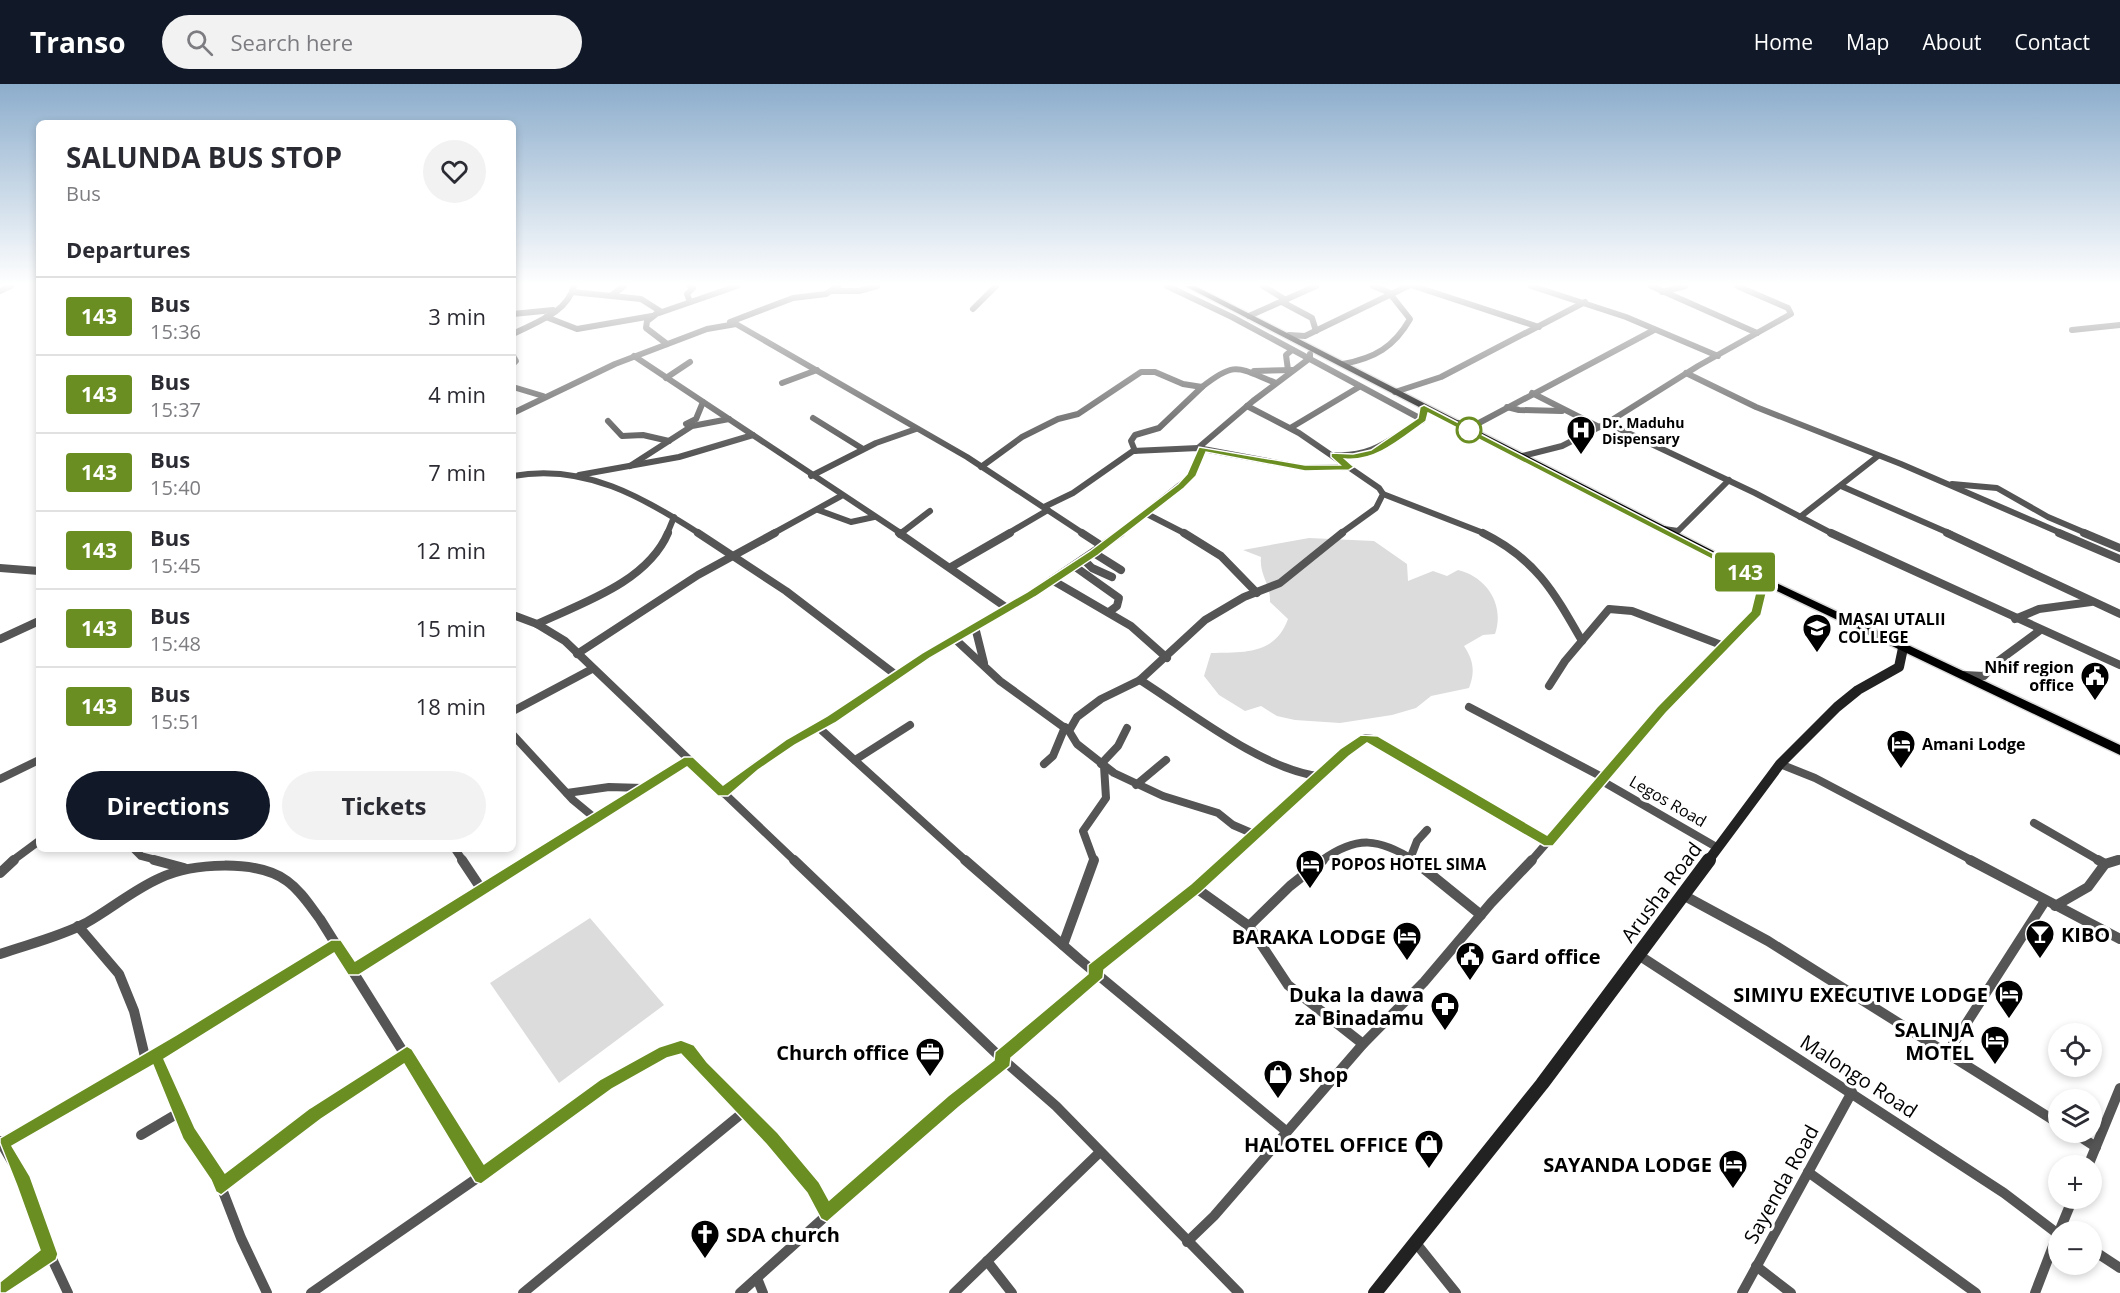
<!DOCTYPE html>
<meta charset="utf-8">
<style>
:root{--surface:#fff;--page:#f2f2f3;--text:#2b2b33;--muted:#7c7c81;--line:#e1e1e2;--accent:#111827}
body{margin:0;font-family:"Open Sans",sans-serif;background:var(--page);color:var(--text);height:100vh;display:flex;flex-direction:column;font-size:22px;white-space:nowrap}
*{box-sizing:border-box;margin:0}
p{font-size:20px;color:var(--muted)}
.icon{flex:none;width:33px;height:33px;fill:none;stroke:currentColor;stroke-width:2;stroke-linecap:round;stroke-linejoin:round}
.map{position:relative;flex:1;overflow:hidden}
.details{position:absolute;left:36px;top:36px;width:480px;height:732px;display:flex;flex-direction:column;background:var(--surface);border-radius:9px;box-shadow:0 3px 9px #0003}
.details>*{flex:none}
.badge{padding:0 12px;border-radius:4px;font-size:21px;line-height:39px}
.buttons{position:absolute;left:2048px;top:939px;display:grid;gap:12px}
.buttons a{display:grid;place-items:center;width:54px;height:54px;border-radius:50%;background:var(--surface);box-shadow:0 3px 9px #0003;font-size:30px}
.map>.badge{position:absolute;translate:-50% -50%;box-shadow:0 0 0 3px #fff}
h2{padding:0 30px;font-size:22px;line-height:54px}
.round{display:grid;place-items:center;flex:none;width:63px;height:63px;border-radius:32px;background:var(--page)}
.overview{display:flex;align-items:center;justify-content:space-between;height:102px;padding:0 30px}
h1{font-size:28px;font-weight:700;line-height:45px}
.action{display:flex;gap:12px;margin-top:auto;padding:12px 30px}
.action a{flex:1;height:69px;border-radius:36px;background:var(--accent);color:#fff;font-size:24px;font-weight:700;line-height:69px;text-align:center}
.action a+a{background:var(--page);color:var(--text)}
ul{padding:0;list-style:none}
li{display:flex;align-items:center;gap:18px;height:78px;padding:0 30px;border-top:2px solid var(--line)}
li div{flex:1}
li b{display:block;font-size:22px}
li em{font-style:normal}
li .badge{min-width:66px;font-weight:700;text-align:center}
header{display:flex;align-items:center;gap:36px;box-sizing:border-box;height:84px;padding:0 30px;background:var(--accent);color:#fff}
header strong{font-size:28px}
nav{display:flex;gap:33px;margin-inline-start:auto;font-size:21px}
.search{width:420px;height:54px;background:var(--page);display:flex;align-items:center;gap:15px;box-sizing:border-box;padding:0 21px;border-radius:33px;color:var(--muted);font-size:22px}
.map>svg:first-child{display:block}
.green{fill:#dcdcdc}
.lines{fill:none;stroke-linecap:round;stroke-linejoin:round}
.trunk-casing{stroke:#dbdbdb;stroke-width:3}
.minor-far2{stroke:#555;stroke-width:6}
.minor-far1{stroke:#555;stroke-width:8}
.minor{stroke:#555;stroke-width:10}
.secondary-far1{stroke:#222;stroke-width:10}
.secondary{stroke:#222;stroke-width:14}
.trunk{fill:#000;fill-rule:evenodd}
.line{fill:#6b8e23;stroke:#fff;stroke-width:1.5;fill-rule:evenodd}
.stop-dot{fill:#fff;stroke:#6b8e23;stroke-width:3}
.labels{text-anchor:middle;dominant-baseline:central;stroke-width:6;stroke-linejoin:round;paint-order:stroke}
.far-poi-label{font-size:14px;font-weight:bold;fill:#000;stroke:#fff;text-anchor:start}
.poi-label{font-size:16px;font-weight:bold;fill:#000;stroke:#fff;text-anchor:start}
.street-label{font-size:16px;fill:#000;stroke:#fff}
.near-street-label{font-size:20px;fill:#000;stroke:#fff}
.near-poi-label{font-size:20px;font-weight:bold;fill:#000;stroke:#fff;text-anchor:end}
</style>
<header>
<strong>Transo</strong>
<div class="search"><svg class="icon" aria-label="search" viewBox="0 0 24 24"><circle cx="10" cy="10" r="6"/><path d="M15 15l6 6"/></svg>Search here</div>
<nav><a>Home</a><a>Map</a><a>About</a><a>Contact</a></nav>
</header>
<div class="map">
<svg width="2120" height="1209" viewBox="0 0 2120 1209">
<rect width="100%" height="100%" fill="#fff"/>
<g class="green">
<path d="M 1309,454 L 1374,457 L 1407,480 L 1408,497 L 1433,487 L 1447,492 L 1458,486 C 1487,493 1505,521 1495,550 L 1483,551 L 1464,562 C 1474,577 1475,588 1469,604 L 1431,612 L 1416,624 L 1392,631 L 1340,639 L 1295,636 L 1277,632 L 1261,622 L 1245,627 L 1219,611 L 1204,592 L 1211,569 C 1244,568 1275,571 1288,535 L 1270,518 C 1271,501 1259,491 1261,473 L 1243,466 Z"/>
<polygon points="590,834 664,921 559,999 490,899"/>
</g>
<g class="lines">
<g class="trunk-casing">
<polygon id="trunk" points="1185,202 1195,202 1768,495 2120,661 2120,671 1760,499"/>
</g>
<g class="minor-far2">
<polyline points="690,202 693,204 687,210 690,218"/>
<polyline points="1167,202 1232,233 1423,336"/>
<polyline points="1263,202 1286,216"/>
<polyline points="1373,202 1393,210"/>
<polyline points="1414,202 1539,243"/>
<polyline points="1531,202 1626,233 1718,272"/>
<polyline points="1651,202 1757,249"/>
<polyline points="0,207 11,202"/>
<polyline points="833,207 859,207 877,202"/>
<polyline points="572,208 641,215 660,227 647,237 646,244 667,260"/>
<polyline points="1662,208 1685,202"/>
<polyline points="612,211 624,202"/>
<polyline points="1282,218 1312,234 1316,247"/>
<polyline points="973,225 996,202"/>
<polyline points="659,229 737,202"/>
<polyline points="513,230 553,226"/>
<polyline points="1249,232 1316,202"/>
<polyline points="546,233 577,245 652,232"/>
<polyline points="730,238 793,214 826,210 838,202"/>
<polyline points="2072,246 2120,241"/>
<path d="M 513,250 C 536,238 567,229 574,202"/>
<polyline points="1289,251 1305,252 1408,202"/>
<polyline points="513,272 516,277 513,280"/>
<polyline points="634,272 902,450"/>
<path d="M 1343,280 C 1375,274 1394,263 1410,235 L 1391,211"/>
<polyline points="1288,286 1286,271 1292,266"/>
<polyline points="1254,287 1293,286"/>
<polyline points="1686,289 1756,323 1901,380 2063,450"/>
<polyline points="666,294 690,278"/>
<polyline points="782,299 817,286"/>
<polyline points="513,303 543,312"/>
<polyline points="1395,308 1441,293 1585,218"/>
<polyline points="1532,309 1599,343"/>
<polyline points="1247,322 1299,349 1379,404 1383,410 1376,424 1340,450"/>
<polyline points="1507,323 1519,326 1562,327"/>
<polyline points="513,329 615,280 707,245 736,240 967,373 1084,450"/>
<polyline points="813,334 863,365"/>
<polyline points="608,337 622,352 643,351 669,357"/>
<polyline points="1457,339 1477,340 1654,246"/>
<polyline points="1607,339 1755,409 1833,450"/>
<polyline points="686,340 696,335 703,318"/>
<polyline points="1292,343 1359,303"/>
<polyline points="1198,364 1253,317 1310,274 1310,270"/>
<polyline points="1135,367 1131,357 1135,351 1159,344 1202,303"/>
<path d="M 1336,371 C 1375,373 1391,353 1423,336 L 1424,323"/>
<polyline points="1519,373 1562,362 1607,339 1698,282 1791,230 1788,224 1737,202"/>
<polyline points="630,382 692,342 729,335"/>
<path d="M 981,383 L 1022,353 L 1058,335 L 1078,330 L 1141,288 L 1155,288 L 1183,300 L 1202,303 C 1236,276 1238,284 1276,299"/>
<polyline points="579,391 679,373 753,351"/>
<path d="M 513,392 C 584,379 643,413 700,450"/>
<polyline points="811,392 876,359 916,345"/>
<polyline points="1952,400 1997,404 2048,433 2088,450"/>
<polyline points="1841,402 1951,450"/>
<polyline points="1383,410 1486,450"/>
<polyline points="1044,423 1073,409 1133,367 1198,364 1305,384 1349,383"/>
<polyline points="818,426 851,438 874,433"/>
<polyline points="1145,429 1186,450"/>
<polyline points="1800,433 1878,372"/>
<polyline points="1664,445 1678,447 1729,396"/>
<polyline points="667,450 674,433"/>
<polyline points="772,450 841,412"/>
<polyline points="900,450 930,427"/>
<polyline points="1007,450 1048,426"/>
<polyline points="1119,450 1191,392 1203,365"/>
</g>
<g class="minor-far1">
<polyline points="698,449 786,507 896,591"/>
<polyline points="899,449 1007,524"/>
<polyline points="1082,449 1102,462"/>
<polyline points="1184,449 1221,472 1257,509"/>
<path d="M 1483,449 C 1536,475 1554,508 1582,557"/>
<polyline points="1831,449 2120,581"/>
<polyline points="1947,449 2120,530"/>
<polyline points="2059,449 2120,475"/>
<polyline points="2084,449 2120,464"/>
<polyline points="900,450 902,449"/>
<polyline points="1094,469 1121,486"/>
<polyline points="1083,475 1092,484 1112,493"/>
<polyline points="1074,482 1119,514 1117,522 1109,528"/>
<polyline points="951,483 1010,449"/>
<polyline points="0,484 39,487"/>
<polyline points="1052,496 1131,542 1167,574"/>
<polyline points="513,531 537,540 565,557 795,777"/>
<polyline points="2015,535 2039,525 2091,518"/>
<path d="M 537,540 C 582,519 647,498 668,449"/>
<polyline points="975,543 984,579"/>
<polyline points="0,555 39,537"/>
<polyline points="955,555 1000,597 1069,647"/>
<polyline points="577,570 698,491 775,449"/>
<polyline points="1964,591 1984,592 1997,578 2039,547"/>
<path d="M 1140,596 C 1189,627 1262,685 1318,692"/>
<polyline points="1549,602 1565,577 1609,525 1632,527 1724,562"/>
<polyline points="1469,623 1604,694"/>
<polyline points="513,627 592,585"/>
<polyline points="818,643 966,777"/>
<polyline points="513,651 573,716 596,735"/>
<polyline points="855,676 910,641"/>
<polyline points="1044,680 1053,672 1065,643"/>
<polyline points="1101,680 1118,662 1127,644"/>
<polyline points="1780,680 1815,694 1973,777"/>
<polyline points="0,695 39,676"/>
<polyline points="1602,697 1718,764"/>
<polyline points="1136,701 1166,676"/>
<polyline points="567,709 609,703 643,704"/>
<polyline points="723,709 754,683 791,658 831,636 926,572 1031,510 1121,449"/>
<polyline points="2034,739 2100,777"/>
<polyline points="1254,750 1233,741 1218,729 1163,712 1114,689 1077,660 1069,647 1077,633 1101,615 1140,596 1205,536 1244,513 1280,499 1342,449"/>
<polyline points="134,765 141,772 160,777"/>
<polyline points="455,765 463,777"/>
<polyline points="1410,775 1417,757 1427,746"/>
<polyline points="12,777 39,757"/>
<polyline points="527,777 688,676"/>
<polyline points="1094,777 1083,747 1106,714 1104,682"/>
<polyline points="1225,777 1344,668 1365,654 1373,655 1549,758"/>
<path d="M 1321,777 C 1357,751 1379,754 1415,777"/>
<polyline points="1531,777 1662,626 1757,528 1764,497"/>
<polyline points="2113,777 2120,775"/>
</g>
<g class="minor">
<polyline points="154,776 184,784"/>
<polyline points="462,776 482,806"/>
<polyline points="794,776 1000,973 1056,1022 1239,1209"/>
<polyline points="965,776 1080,876 1286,1047"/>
<polyline points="1413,776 1481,831"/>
<polyline points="1970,776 2120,855"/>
<polyline points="2098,776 2105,780"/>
<polyline points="0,789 14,776"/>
<polyline points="1196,804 1249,842 1288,901 1363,960"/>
<polyline points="1683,811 1768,857 2058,1039"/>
<polyline points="2055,822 2088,803 2105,780 2118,776"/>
<polyline points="78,842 119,890 134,927 146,977"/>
<polyline points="1249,842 1290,802 1323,776"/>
<polyline points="1063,861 1094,776"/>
<path d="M 0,870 C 29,860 59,853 86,839 C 111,825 133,806 160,794 C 192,779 257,775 287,797 C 301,807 310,822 320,835 L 481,1092"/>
<polyline points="1637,870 2004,1109 2058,1150"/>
<polyline points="353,886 529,776"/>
<polyline points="1093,886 1196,804 1227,776"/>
<polyline points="1948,968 2045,817"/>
<polyline points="159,970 160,980 189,1049 217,1092 241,1154 267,1209"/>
<polyline points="1000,973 1098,890"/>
<polyline points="2073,1048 2096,1063"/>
<polyline points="141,1051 180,1028"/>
<polyline points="0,1057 24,1098 46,1162 68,1209"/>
<polyline points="1,1059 182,956 336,861"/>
<polyline points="2088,1082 2120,1004"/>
<polyline points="1808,1088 1976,1209"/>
<polyline points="221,1102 315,1029 407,970"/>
<polyline points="2059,1148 2073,1114"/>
<polyline points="1187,1158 1214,1132 1363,960 1424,898 1491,819 1532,776"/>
<polyline points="1415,1158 1456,1209"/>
<polyline points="2091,1165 2120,1184"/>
<polyline points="987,1177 1012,1209"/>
<polyline points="1756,1182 1791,1209"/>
<polyline points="757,1194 763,1209"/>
<polyline points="0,1204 50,1170"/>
<path d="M 311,1209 L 535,1054 L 607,1000 L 664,968 L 681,963 L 688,966 C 735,1024 788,1061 827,1129"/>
<polyline points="523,1209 746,1026"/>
<polyline points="740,1209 954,1017 1005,977"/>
<polyline points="954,1209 1100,1068"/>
<polyline points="1742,1209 1852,1008"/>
<polyline points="2035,1209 2058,1149"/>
</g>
<polyline class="secondary-far1" points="1708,777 1780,680 1837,623 1858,606 1899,583 1903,564"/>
<polyline class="secondary" points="1375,1209 1542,1000 1709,776"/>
<use href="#trunk" class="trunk"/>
</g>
<linearGradient id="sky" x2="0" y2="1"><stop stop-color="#8cadcc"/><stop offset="0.54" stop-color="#fff"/><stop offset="1" stop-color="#fff" stop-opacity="0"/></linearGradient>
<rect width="2120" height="371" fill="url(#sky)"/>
<path class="line" d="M 1424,321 L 1769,498 L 1761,531 L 1666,629 L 1553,762 L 1544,762 L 1367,659 L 1349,672 L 1201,808 L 1104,886 L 1103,894 L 1011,974 L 1010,982 L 959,1023 L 827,1138 L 821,1135 L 807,1109 L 766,1060 L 681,970 L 667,974 L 612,1005 L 481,1100 L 475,1098 L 404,980 L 321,1035 L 221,1111 L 216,1108 L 211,1096 L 183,1055 L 153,981 L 12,1062 L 30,1092 L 58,1170 L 56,1176 L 6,1209 L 0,1209 L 0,1198 L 40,1166 L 17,1102 L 0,1059 L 0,1054 L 176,951 L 331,856 L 341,856 L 355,877 L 684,673 L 693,673 L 723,701 L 787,655 L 827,632 L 922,569 L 1027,508 L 1090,467 L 1178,400 L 1187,390 L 1199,363 L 1305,381 L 1340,381 L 1331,373 L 1331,369 L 1353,370 L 1371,366 L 1418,334 L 1420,323 ZM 1428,329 L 1758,499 L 1751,527 L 1657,623 L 1547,751 L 1378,652 L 1361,651 L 1340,665 L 1191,800 L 1088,881 L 1088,890 L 995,968 L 994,976 L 948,1012 L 829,1116 L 819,1098 L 778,1049 L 707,978 L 694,961 L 681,956 L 659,963 L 601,995 L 484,1080 L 412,965 L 407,962 L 310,1024 L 225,1089 L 195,1044 L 164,975 L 334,869 L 348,891 L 359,891 L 687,683 L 718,712 L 728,712 L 758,686 L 795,661 L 835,639 L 930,574 L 1035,513 L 1098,471 L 1184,404 L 1196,392 L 1206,368 L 1305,387 L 1349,386 L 1354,383 L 1345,375 C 1376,378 1402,354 1426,337 Z"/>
<defs>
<g id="hospital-pin" transform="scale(1.5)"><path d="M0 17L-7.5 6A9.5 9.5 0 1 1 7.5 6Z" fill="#000" stroke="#fff"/><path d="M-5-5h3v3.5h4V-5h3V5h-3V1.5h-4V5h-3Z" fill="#fff"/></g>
<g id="university-pin" transform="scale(1.5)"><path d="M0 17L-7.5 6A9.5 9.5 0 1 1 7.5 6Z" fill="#000" stroke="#fff"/><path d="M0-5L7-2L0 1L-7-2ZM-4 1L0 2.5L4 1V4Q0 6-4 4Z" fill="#fff"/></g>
<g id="civic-pin" transform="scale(1.5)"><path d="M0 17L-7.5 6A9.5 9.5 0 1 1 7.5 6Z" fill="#000" stroke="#fff"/><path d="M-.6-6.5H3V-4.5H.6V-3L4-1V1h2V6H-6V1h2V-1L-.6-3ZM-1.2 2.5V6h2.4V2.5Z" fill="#fff"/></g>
<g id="hotel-pin" transform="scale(1.5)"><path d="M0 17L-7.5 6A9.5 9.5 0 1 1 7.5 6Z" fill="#000" stroke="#fff"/><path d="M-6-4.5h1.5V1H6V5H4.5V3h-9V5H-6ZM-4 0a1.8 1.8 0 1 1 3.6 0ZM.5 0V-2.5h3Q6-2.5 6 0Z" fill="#fff"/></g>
<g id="bar-pin" transform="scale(1.5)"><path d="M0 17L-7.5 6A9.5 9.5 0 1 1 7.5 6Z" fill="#000" stroke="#fff"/><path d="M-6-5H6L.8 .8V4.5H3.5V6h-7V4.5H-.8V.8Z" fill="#fff"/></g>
<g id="pharmacy-pin" transform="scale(1.5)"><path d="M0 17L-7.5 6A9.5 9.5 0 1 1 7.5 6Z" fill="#000" stroke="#fff"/><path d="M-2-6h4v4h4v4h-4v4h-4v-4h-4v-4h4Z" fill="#fff"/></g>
<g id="office-pin" transform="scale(1.5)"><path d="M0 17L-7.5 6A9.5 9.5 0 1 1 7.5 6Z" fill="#000" stroke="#fff"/><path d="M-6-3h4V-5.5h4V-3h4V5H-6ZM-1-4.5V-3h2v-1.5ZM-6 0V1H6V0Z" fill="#fff"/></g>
<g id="shop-pin" transform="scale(1.5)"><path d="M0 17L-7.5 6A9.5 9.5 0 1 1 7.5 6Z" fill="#000" stroke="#fff"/><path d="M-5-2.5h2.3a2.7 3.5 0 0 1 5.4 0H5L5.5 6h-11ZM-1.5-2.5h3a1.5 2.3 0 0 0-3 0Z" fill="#fff"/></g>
<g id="church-pin" transform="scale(1.5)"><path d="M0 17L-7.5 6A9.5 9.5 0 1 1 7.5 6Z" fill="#000" stroke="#fff"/><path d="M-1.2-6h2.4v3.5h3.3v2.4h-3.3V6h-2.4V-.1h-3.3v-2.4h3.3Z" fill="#fff"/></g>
</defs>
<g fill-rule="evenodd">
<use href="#hospital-pin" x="1581" y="346"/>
<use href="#university-pin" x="1817" y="544"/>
<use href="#civic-pin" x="2095" y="592"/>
<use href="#hotel-pin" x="1901" y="660"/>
<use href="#hotel-pin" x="1310" y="780"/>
<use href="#bar-pin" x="2040" y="850"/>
<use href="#hotel-pin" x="1407" y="852"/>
<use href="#civic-pin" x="1470" y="872"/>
<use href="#hotel-pin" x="2009" y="910"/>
<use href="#pharmacy-pin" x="1445" y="922"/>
<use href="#hotel-pin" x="1995" y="956"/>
<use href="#office-pin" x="930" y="968"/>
<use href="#shop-pin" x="1278" y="990"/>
<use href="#shop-pin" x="1429" y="1060"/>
<use href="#hotel-pin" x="1733" y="1080"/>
<use href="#church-pin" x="705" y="1150"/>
</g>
<circle class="stop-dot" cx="1469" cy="346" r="12"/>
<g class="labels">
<g class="far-poi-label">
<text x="1602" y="338">Dr. Maduhu<tspan x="1602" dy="16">Dispensary</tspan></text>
</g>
<g class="poi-label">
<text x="1838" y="535">MASAI UTALII<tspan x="1838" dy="18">COLLEGE</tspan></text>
<text x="2074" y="583" text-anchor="end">Nhif region<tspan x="2074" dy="18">office</tspan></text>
<text x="1922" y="660">Amani Lodge</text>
<text x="1331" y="780">POPOS HOTEL SIMA</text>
</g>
<g class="street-label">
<text transform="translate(1668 717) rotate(30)">Legos Road</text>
</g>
<g class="near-street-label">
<text transform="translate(1661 808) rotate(-53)">Arusha Road</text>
<text transform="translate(1859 992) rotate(33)">Malongo Road</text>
<text transform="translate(1781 1100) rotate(-61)">Sayenda Road</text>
</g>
<g class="near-poi-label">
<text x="2061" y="850" text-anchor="start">KIBO</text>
<text x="1386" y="852">BARAKA LODGE</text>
<text x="1491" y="872" text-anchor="start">Gard office</text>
<text x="1424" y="910">Duka la dawa<tspan x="1424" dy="23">za Binadamu</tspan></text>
<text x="1988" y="910">SIMIYU EXECUTIVE LODGE</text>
<text x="1974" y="945">SALINJA<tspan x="1974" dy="23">MOTEL</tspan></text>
<text x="909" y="968">Church office</text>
<text x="1299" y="990" text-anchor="start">Shop</text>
<text x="1408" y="1060">HALOTEL OFFICE</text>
<text x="1712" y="1080">SAYANDA LODGE</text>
<text x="726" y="1150" text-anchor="start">SDA church</text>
</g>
</g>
</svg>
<div class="buttons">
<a><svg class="icon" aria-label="locate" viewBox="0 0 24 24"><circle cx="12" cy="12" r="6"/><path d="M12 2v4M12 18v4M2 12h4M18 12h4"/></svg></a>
<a><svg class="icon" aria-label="layers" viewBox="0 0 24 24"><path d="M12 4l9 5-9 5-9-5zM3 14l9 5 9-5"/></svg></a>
<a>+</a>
<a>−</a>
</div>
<b class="badge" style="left:1745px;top:488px;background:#6b8e23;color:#fff">143</b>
<section class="details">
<div class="overview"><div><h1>SALUNDA BUS STOP</h1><p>Bus</p></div><a class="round"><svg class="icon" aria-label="heart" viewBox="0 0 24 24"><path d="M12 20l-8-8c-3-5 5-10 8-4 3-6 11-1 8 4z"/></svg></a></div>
<h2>Departures</h2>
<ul>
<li><span class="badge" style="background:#6b8e23;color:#fff">143</span><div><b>Bus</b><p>15:36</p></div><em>3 min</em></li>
<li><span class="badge" style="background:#6b8e23;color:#fff">143</span><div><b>Bus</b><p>15:37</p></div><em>4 min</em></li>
<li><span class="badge" style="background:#6b8e23;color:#fff">143</span><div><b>Bus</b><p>15:40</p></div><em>7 min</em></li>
<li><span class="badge" style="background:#6b8e23;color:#fff">143</span><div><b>Bus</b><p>15:45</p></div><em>12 min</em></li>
<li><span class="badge" style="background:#6b8e23;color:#fff">143</span><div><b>Bus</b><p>15:48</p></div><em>15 min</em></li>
<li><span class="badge" style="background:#6b8e23;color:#fff">143</span><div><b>Bus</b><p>15:51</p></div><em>18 min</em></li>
</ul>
<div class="action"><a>Directions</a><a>Tickets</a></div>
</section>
</div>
